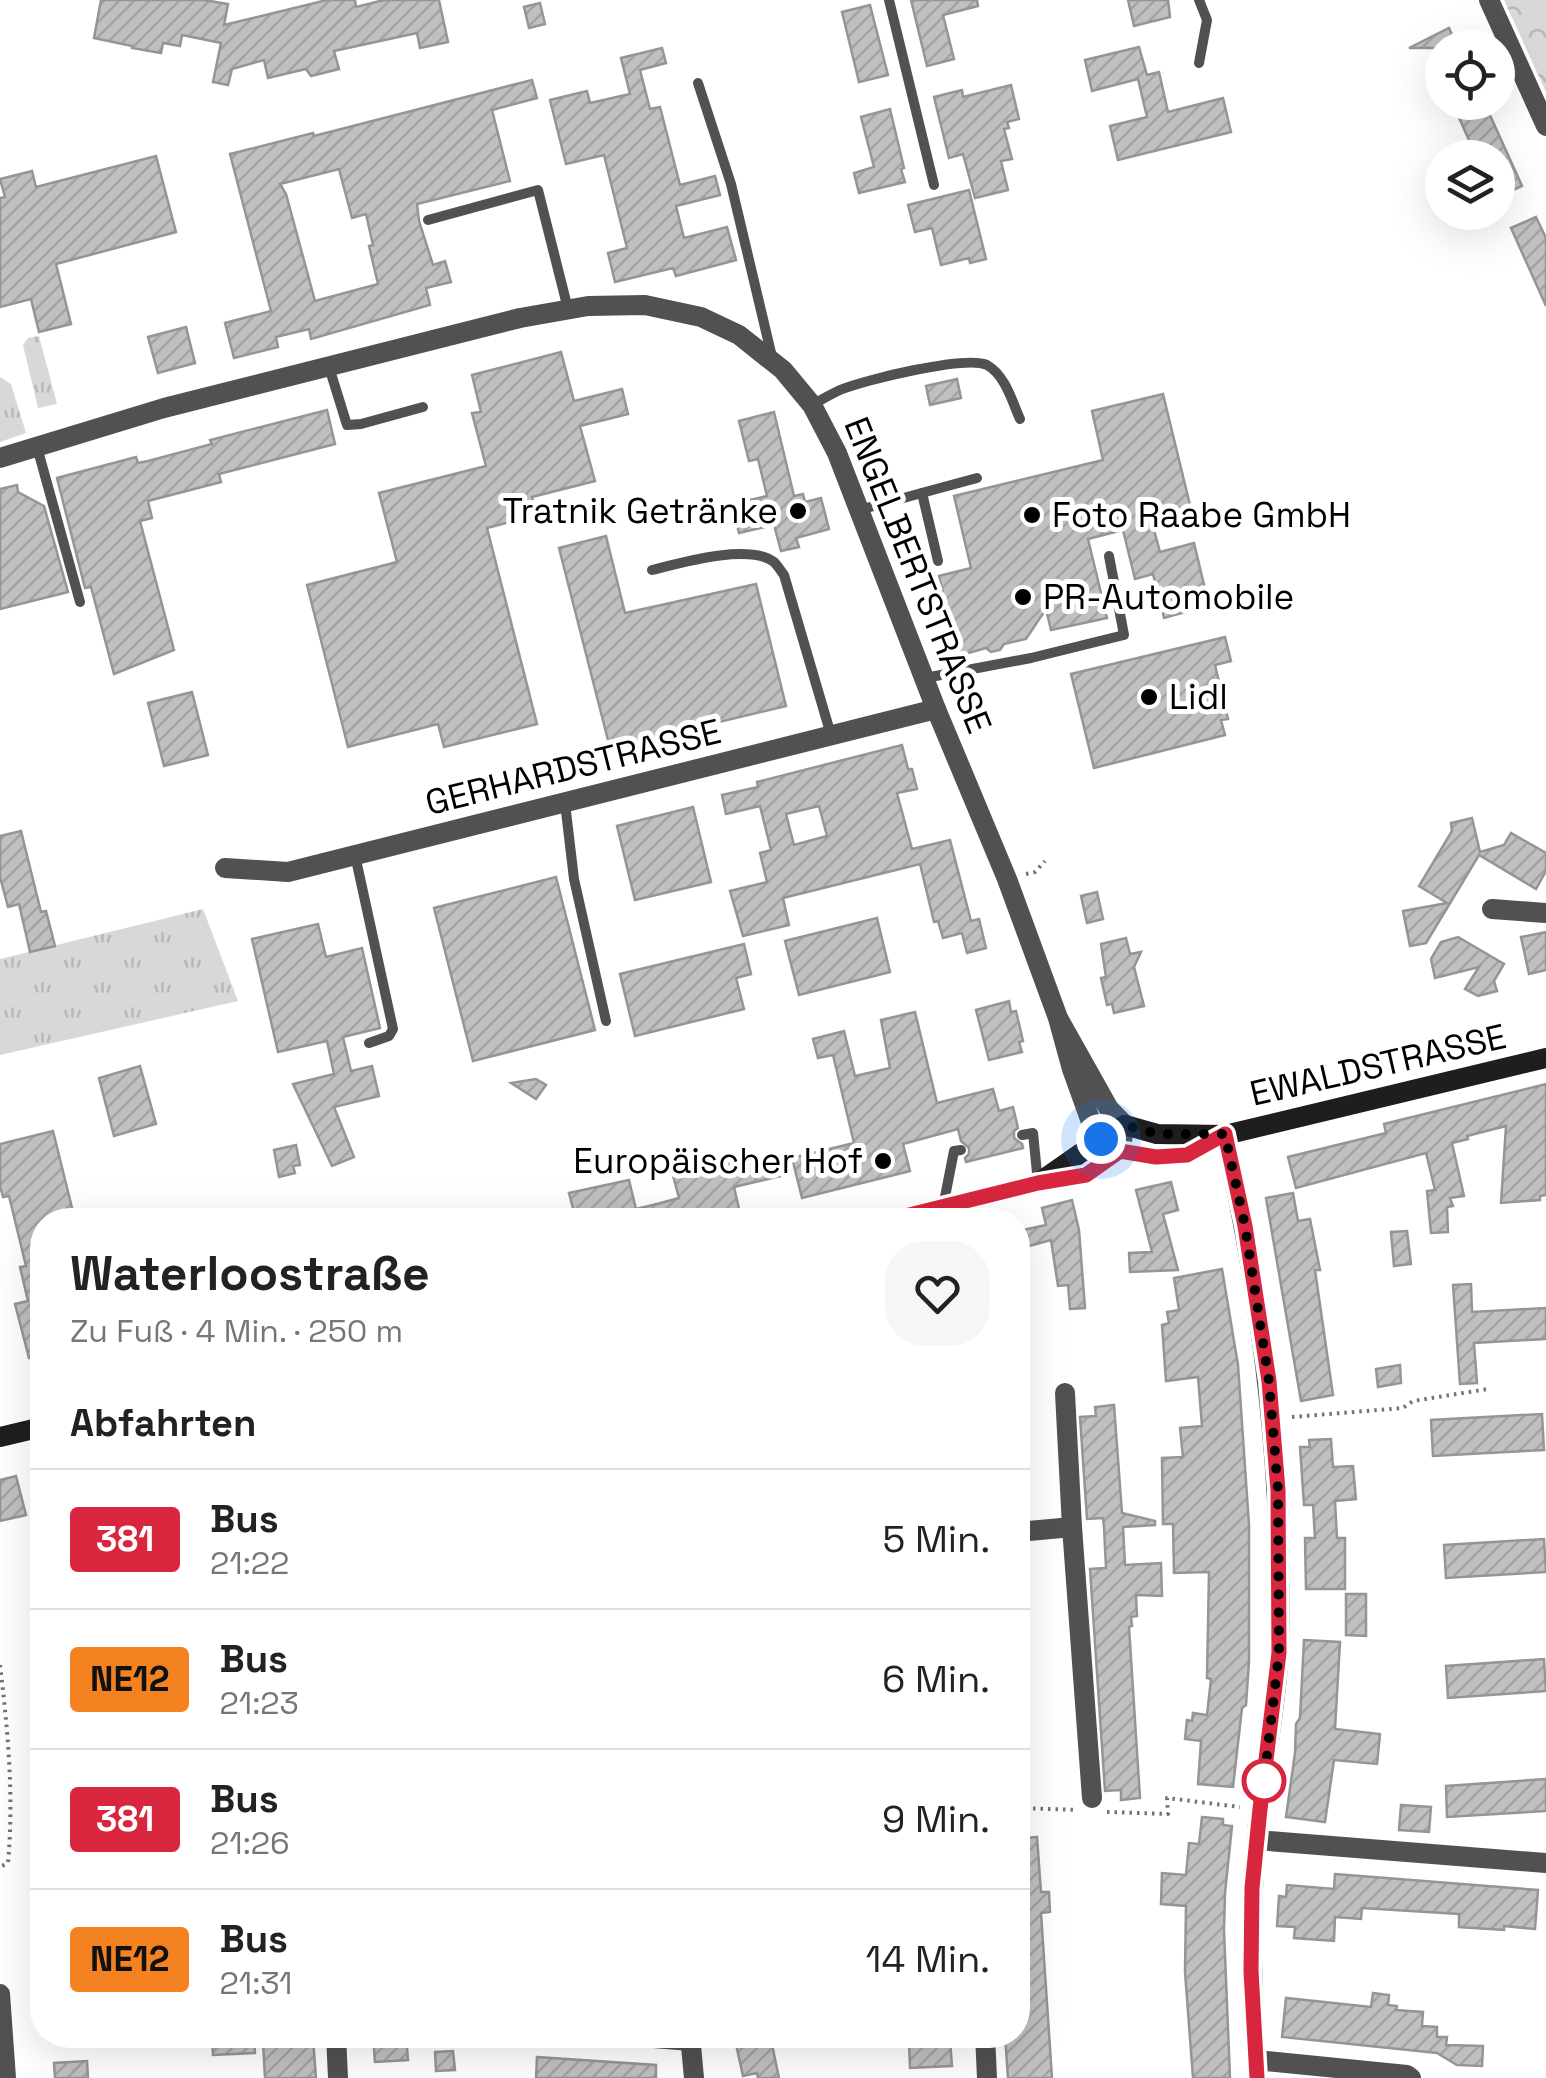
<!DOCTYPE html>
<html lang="de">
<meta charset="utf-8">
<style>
:root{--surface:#fff;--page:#f6f6f6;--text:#222;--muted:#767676;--line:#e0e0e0}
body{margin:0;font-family:"Space Grotesk",sans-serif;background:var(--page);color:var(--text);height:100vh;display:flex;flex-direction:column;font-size:38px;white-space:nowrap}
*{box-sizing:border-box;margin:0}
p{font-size:32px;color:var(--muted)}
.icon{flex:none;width:55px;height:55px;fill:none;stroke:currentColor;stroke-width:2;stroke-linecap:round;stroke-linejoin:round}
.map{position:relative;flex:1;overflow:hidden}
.drawer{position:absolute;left:30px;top:1208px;width:1000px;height:840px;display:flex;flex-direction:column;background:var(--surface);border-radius:40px;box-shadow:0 10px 40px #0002}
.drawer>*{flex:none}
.badge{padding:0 20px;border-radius:8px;font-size:35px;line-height:65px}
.buttons{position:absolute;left:1425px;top:30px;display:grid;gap:20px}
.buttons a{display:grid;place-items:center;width:90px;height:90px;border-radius:50%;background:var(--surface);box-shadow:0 10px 40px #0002;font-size:50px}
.you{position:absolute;width:50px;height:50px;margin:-25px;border:8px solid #fff;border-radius:50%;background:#1a73e8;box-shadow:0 0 0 15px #1a73e833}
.map>.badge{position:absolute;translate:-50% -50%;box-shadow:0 0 0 5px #fff}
h2{padding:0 40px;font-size:38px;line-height:90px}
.round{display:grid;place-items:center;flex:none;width:105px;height:105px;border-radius:40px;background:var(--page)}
.summary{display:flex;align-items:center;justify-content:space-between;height:170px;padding:0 40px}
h1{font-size:48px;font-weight:700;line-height:75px}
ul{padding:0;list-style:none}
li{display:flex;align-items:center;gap:30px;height:140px;padding:0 40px;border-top:2px solid var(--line)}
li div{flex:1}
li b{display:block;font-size:38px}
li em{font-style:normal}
li .badge{min-width:110px;font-weight:700;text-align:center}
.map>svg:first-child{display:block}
.grass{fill:url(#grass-tufts)}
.forest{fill:url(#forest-crowns)}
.building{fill:url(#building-hatch);stroke:#959595;stroke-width:2.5;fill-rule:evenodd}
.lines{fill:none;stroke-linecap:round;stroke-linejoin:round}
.path{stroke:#737373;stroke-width:4;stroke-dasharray:2.5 5;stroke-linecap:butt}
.service{stroke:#515151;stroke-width:10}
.minor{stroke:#515151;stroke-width:20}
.tertiary{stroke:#515151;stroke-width:20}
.secondary{stroke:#1e1e1e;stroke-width:20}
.line-casing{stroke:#fff;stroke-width:22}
.line{stroke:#d7263d;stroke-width:15}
.walk{stroke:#000;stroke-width:10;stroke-dasharray:0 18}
.poi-dot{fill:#000;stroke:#fff;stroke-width:4}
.stop-dot{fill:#fff;stroke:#d7263d;stroke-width:5}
.labels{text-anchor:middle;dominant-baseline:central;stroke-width:10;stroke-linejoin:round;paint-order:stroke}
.poi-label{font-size:35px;fill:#000;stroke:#fff;text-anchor:start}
.street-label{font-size:35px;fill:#000;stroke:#fff}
</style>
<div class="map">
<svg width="1546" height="2078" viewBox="0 0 1546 2078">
<defs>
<pattern id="grass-tufts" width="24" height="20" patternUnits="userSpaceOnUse" patternTransform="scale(2.5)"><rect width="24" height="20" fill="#d8d8d8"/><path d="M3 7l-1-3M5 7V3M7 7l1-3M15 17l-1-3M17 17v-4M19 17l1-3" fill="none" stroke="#b8b8b8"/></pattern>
<pattern id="forest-crowns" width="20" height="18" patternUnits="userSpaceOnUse" patternTransform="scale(2.5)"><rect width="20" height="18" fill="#d8d8d8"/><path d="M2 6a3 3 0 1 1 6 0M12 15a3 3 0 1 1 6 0" fill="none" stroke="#b8b8b8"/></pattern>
<pattern id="building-hatch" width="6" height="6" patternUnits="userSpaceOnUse" patternTransform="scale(2.5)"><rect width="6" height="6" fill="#c0c0c0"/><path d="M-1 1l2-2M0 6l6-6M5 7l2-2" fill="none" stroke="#a3a3a3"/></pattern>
</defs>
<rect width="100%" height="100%" fill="#fff"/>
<g class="grass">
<polygon points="39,336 57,404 38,408 23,345 28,338"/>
<polygon points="0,377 11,384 26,433 0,442"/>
<polygon points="203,909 238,1001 0,1055 0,959"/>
</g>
<polygon class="forest" points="1504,0 1546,0 1546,92"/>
<g class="building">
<polygon points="101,0 204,0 228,4 224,25 327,0 355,0 356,7 384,0 439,0 448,42 420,48 417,33 334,51 339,69 311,76 306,69 268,78 264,60 232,69 228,85 213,82 221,43 182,35 180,46 163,43 161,53 132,48 132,46 94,38"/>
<polygon points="911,0 977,0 978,6 943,15 954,59 927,66"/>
<polygon points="1128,0 1168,0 1170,17 1134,26"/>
<polygon points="540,3 545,24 529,28 524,7"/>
<polygon points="870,5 888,75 859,82 842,12"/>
<polygon points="1449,28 1458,48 1409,48"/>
<polygon points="1139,47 1147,75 1159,72 1168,112 1223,98 1231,132 1118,160 1110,126 1147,117 1138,79 1092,91 1085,60"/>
<polygon points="662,48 666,63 640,70 650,109 660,107 680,185 715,176 720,195 676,206 684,238 727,227 736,260 676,276 673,268 615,282 608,253 627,248 604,155 566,164 550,100 587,91 590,103 630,94 621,58"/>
<path d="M 532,80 L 537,98 L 492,110 L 510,181 L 417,204 L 419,221 L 433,265 L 445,261 L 451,282 L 426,288 L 430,305 L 311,339 L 309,329 L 276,337 L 278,347 L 234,358 L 225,323 L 271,311 L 230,154 L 313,133 L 314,136 ZM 339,169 L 352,218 L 366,214 L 373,245 L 369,246 L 378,284 L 315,301 L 286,194 L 280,184 Z"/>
<polygon points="1011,85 1019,119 1007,122 1009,128 1004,129 1012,159 1001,161 1008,190 975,198 963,154 949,158 934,97 962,90 963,97"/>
<polygon points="1452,102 1484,102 1522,186 1498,197 1498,158 1477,158"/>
<polygon points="890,109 904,168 901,169 905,182 859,193 854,173 874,167 861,117"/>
<polygon points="156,156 176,232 56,264 71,324 39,332 31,299 0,307 0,198 5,197 0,179 32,171 36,187"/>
<polygon points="969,190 986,259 970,263 969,258 941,265 932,228 915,232 908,205"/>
<polygon points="1536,217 1546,238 1546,306 1511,228"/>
<polygon points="186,327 195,363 158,373 148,337"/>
<polygon points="561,352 574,401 622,389 628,414 580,426 595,481 532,497 536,515 487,528 537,724 444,747 438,724 348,747 307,585 397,562 379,493 486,466 472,413 481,412 472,375"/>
<polygon points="957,379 961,398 930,405 926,386"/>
<polygon points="1163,394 1190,505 1150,515 1160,552 1194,543 1207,597 1183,603 1185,612 1164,618 1153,574 1135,579 1123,530 1088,539 1107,618 1051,630 1046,609 1026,639 1004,644 1000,650 991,652 986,648 958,656 939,576 971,568 954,496 1103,460 1092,411"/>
<polygon points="327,410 335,444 219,474 221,482 148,501 152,518 140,521 174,650 114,674 91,587 85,588 57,478 136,457 138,463 148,461 212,444 210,440"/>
<polygon points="774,412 794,496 803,494 805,502 821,498 829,529 796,538 799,547 781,551 774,525 739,533 732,504 767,496 758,459 749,461 739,421"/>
<polygon points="17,485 18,492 44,506 68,592 0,609 0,489"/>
<polygon points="606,536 625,613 756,584 786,706 610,748 559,548"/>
<polygon points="1225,637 1231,661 1215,665 1228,719 1221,720 1225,735 1094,768 1071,674"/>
<polygon points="192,692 208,755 164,766 148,703"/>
<path d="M 902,745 L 908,769 L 912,769 L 917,789 L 897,793 L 912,849 L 950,840 L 971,921 L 979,919 L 986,948 L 967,953 L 962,933 L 943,938 L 938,921 L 934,922 L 920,864 L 783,898 L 789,925 L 743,936 L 730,891 L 767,882 L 760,853 L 771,850 L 760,806 L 726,814 L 722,795 L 758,787 L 757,782 ZM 819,806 L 827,836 L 794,845 L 786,814 Z"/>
<polygon points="693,807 711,882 635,900 617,826"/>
<polygon points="1472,818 1480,852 1504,845 1511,833 1546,853 1546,871 1536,889 1479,855 1426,943 1410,946 1403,911 1447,903 1419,886 1452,831 1451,823"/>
<polygon points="21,831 41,912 46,911 55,946 30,952 19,904 8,907 0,877 0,836"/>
<polygon points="556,877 595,1030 473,1061 434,908"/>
<polygon points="1097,892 1103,919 1087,923 1081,896"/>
<polygon points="877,918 890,972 799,995 785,941"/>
<polygon points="318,924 326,957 362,948 380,1028 343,1037 351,1071 372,1066 379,1096 334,1107 354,1157 332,1166 293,1084 334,1074 327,1041 278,1052 252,939"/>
<polygon points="1546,932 1546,970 1529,974 1521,937"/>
<polygon points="1458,937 1504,964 1494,981 1497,991 1478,996 1465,989 1479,967 1435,978 1431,959 1441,942"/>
<polygon points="1126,938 1130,954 1141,952 1134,967 1144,1006 1114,1013 1112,1004 1107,1005 1101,978 1106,977 1101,944"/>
<polygon points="744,944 751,974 736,978 744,1009 635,1036 620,974"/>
<polygon points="1009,1001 1011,1012 1016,1011 1023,1041 1019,1042 1022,1052 989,1060 976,1010"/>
<polygon points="915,1012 937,1103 993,1089 999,1111 1013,1107 1018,1128 1014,1131 1014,1138 1022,1144 1023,1148 966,1162 965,1158 969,1154 969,1148 961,1141 958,1129 903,1144 910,1171 802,1198 792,1158 854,1143 833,1055 818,1058 813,1039 844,1031 855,1076 890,1068 881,1020"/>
<polygon points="140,1066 156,1124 114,1136 99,1078"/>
<polygon points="536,1079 546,1085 536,1099 511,1083"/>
<polygon points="1546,1084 1546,1195 1540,1196 1540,1200 1501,1203 1506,1126 1467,1136 1468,1139 1452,1143 1464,1196 1450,1198 1453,1206 1447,1207 1448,1232 1431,1233 1427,1191 1435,1190 1426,1153 1296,1188 1288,1157 1386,1133 1384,1124"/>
<polygon points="53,1131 75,1220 42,1220 42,1355 29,1358 15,1304 28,1301 20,1267 26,1266 9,1196 3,1197 0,1186 0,1144"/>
<polygon points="296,1145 300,1165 293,1166 295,1173 279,1177 274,1150"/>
<polygon points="730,1153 734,1168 785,1157 789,1174 734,1187 740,1213 712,1220 576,1220 569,1193 629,1180 636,1209 657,1204 679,1198 671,1168"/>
<polygon points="1171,1182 1178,1210 1163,1214 1178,1270 1130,1272 1129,1253 1152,1252 1136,1190"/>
<polygon points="1293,1193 1298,1221 1310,1219 1320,1270 1315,1270 1333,1395 1301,1401 1266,1198"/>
<polygon points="1072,1200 1079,1230 1085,1308 1070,1309 1068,1285 1058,1286 1051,1240 1018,1249 1018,1231 1046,1225 1042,1208"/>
<polygon points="1407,1231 1411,1264 1394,1266 1391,1232"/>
<polygon points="1222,1269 1238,1365 1249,1525 1249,1661 1246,1705 1242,1708 1233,1787 1198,1784 1201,1741 1185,1739 1187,1720 1192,1721 1193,1713 1207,1715 1211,1679 1207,1678 1209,1572 1174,1573 1173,1524 1163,1524 1162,1458 1183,1457 1180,1428 1202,1426 1198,1377 1166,1381 1162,1325 1169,1323 1167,1312 1179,1310 1174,1278"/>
<polygon points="1471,1284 1472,1312 1546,1308 1546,1339 1474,1343 1477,1383 1460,1384 1453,1285"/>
<polygon points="1400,1365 1401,1383 1378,1387 1376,1369"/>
<polygon points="1114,1405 1122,1513 1155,1521 1155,1525 1123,1527 1125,1565 1161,1563 1162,1596 1136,1595 1137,1616 1131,1617 1132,1626 1129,1627 1140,1798 1121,1800 1121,1790 1105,1791 1090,1569 1106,1568 1104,1527 1103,1518 1087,1519 1080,1417 1096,1416 1095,1407"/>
<polygon points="1542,1414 1544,1450 1433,1456 1431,1420"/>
<polygon points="1331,1439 1333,1467 1353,1466 1356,1499 1335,1501 1337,1538 1345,1538 1345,1589 1306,1589 1305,1538 1315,1538 1313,1505 1304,1505 1300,1447 1310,1447 1309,1440"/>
<polygon points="16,1476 26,1515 0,1521 0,1480"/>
<polygon points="1544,1539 1546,1572 1446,1578 1444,1545"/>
<polygon points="1346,1594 1366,1594 1366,1636 1346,1635"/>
<polygon points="1304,1640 1340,1642 1335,1729 1380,1734 1377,1764 1334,1760 1325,1822 1286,1817 1295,1753 1296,1724 1300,1718"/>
<polygon points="1544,1659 1546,1691 1448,1698 1446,1666"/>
<polygon points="1546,1779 1546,1811 1447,1817 1446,1786"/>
<polygon points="1401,1805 1431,1807 1429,1832 1399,1830"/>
<polygon points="1202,1817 1223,1819 1223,1825 1232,1826 1225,1893 1224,1930 1230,2078 1193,2078 1185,1972 1186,1906 1161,1904 1162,1873 1186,1875 1189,1843 1199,1844"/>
<polygon points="1037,1837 1041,1892 1049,1892 1050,1912 1041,1913 1052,2078 1008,2078 1005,2035 1018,2035 1018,1839"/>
<polygon points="1335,1874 1538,1890 1535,1929 1504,1926 1504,1930 1459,1927 1459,1914 1362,1908 1361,1919 1335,1917 1334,1941 1294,1938 1295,1927 1277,1926 1279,1896 1286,1897 1287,1885 1334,1889"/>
<polygon points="1373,1993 1389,1995 1388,2005 1397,2006 1396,2010 1423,2012 1422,2026 1437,2027 1437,2037 1447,2037 1446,2045 1483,2046 1482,2066 1457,2065 1437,2053 1282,2037 1286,1998 1371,2007"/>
<polygon points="254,2035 255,2053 213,2055 212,2038"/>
<polygon points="373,2035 406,2035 408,2060 375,2062"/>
<polygon points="734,2035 770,2035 779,2078 758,2078 757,2073 743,2076"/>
<polygon points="313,2039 316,2078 265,2078 263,2042"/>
<polygon points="950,2040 952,2066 910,2068 909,2043"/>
<polygon points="453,2051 455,2070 436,2071 435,2052"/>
<polygon points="537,2057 656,2065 656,2078 536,2078"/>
<polygon points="87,2061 88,2078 55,2078 54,2063"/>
</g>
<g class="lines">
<g class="path">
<polyline points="1026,874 1035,872 1045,861"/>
<polyline points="1292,1417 1403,1408 1413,1401 1488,1389"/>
<path d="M 0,1665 C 8,1731 14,1797 8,1863 L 0,1867"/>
<polyline points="1018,1808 1078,1810"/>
<polyline points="1107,1812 1168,1814 1167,1798 1240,1807"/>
</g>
<g class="service">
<polyline points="889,0 934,185"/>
<polyline points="1199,63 1207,20 1199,0"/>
<polyline points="698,83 731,184 772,357"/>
<polyline points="428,220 538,190 568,309"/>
<polyline points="329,367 347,425 361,424 423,407"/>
<path d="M 812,405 C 821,400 831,394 840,390 C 864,380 966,355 987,365 C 1005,375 1012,401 1020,419"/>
<polyline points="37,447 80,602"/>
<polyline points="922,493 938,561"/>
<polyline points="859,510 977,478"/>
<path d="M 652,570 C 680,563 749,543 774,562 C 778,566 781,571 784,575 L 831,735"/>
<polyline points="925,678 1031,658 1124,635 1109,556"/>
<polyline points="565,803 574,879 606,1021"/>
<polyline points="355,855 393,1029 389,1036 369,1043"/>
<polyline points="1022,1135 1033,1133 1038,1183"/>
<polyline points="943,1207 954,1151 961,1150"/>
<polyline points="555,2035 690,2046"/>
</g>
<g class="minor">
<polyline points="1489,0 1546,126"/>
<polyline points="225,868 288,872 936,709"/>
<polyline points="1492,909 1546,913"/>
<path d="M 1225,1135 C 1256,1276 1277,1418 1279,1563 C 1279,1593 1281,1624 1279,1654 C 1275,1717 1261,1780 1256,1843 C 1249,1921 1252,1999 1257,2078"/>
<polyline points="1065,1393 1072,1527 1092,1798"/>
<polyline points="1018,1532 1072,1527"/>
<polyline points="1256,1840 1546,1863"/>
<polyline points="0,1994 6,2078"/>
<polyline points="690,2035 694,2078"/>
<polyline points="985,2035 987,2078"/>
<polyline points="1256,2060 1407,2075 1411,2078"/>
</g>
<g class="tertiary">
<polyline points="0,458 164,408 520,318 588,306 645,305 701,317 739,335 783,370 812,405 837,453 936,709 1007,879 1058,1018 1072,1069 1090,1119 1101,1139 1120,1151 1125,1125 1109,1109 1058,1018"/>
<polyline points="336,2035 338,2078"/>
</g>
<g class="secondary">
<polyline points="1038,1183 1101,1139 1125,1125 1157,1134 1225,1135 1546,1058"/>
<polyline points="889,1220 1038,1183 1086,1175 1120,1151 1155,1157 1187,1155 1223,1136"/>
<polyline points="0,1437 42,1427"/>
</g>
</g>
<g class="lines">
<g class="line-casing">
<polyline id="line" points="889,1220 1038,1183 1086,1175 1120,1151 1156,1157 1187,1155 1225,1134 1245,1226 1269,1381 1278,1490 1279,1653 1260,1809 1252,1888 1251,1971 1257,2078"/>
</g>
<use href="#line" class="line"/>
<polyline class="walk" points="1101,1139 1124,1125 1158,1134 1225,1134 1245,1226 1269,1381 1278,1490 1279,1653 1264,1781"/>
</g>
<g class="poi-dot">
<circle cx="798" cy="511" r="10"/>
<circle cx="1032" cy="515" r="10"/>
<circle cx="1023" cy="597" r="10"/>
<circle cx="1149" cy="697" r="10"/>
<circle cx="883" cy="1161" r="10"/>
</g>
<circle class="stop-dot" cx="1264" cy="1781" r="20"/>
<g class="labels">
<g class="poi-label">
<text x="778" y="511" text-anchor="end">Tratnik Getränke</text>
<text x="1052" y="515">Foto Raabe GmbH</text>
<text x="1043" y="597">PR-Automobile</text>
<text x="1169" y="697">Lidl</text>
<text x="863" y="1161" text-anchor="end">Europäischer Hof</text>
</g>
<g class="street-label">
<text transform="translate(918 575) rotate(68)">ENGELBERTSTRASSE</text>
<text transform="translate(573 767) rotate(-14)">GERHARDSTRASSE</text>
<text transform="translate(1378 1065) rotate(-13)">EWALDSTRASSE</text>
</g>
</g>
</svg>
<div class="buttons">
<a><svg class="icon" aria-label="locate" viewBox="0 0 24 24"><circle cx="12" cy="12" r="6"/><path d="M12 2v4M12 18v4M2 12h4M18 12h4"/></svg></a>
<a><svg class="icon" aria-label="layers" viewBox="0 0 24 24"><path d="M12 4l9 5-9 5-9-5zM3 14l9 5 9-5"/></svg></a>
</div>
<div class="you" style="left:1101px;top:1139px"></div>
<section class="drawer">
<div class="summary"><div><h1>Waterloostraße</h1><p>Zu Fuß · 4 Min. · 250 m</p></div><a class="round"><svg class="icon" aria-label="heart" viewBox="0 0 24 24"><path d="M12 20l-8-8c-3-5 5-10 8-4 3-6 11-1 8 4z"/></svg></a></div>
<h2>Abfahrten</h2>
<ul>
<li><span class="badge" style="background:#d7263d;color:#fff">381</span><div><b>Bus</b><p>21:22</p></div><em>5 Min.</em></li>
<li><span class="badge" style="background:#f58220;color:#111">NE12</span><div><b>Bus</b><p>21:23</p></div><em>6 Min.</em></li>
<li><span class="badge" style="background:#d7263d;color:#fff">381</span><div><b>Bus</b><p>21:26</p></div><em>9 Min.</em></li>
<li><span class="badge" style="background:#f58220;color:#111">NE12</span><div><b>Bus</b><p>21:31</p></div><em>14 Min.</em></li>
</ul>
</section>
</div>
